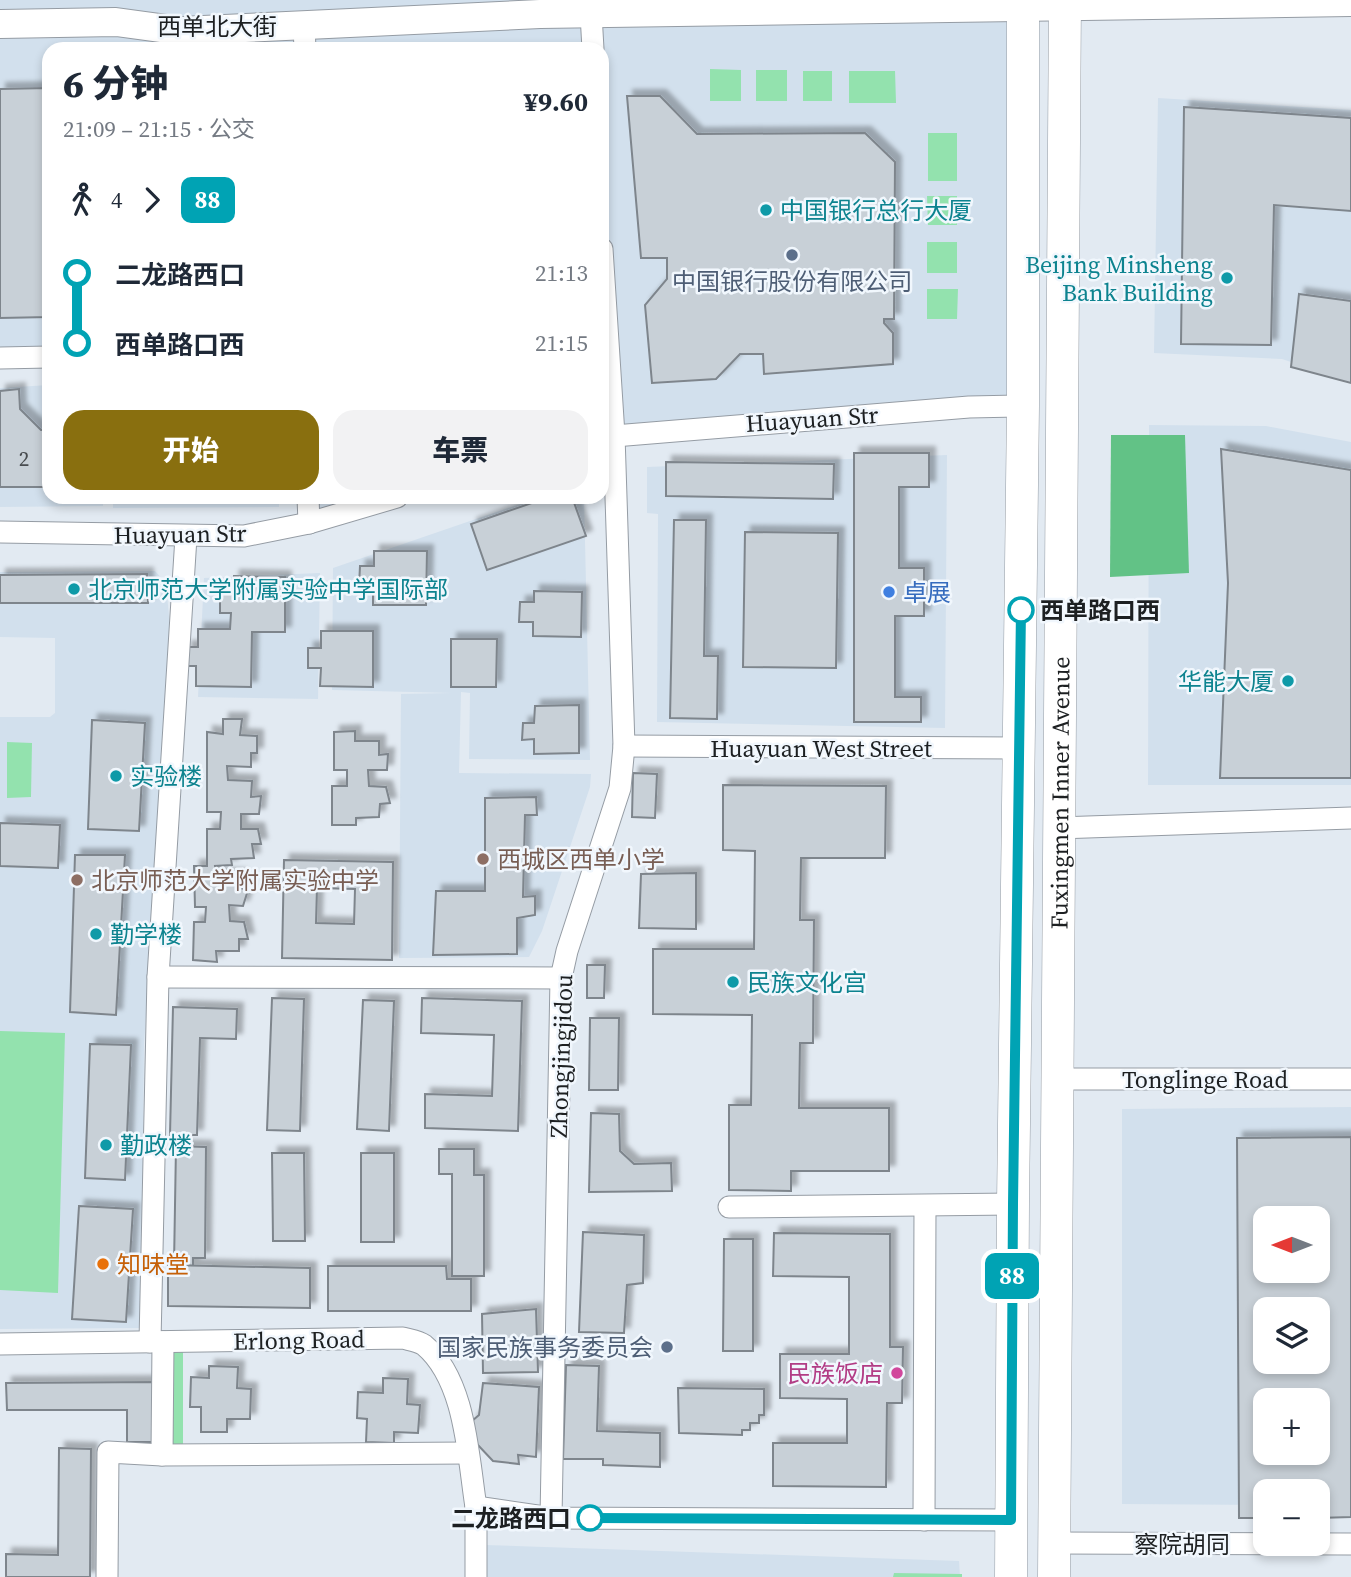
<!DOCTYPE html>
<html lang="zh">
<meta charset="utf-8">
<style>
:root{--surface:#fff;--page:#f2f2f3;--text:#1f2937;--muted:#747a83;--accent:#896f0f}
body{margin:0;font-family:"Source Serif 4","Noto Sans SC",serif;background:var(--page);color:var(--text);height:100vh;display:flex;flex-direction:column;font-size:26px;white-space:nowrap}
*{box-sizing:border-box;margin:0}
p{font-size:23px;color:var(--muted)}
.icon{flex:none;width:38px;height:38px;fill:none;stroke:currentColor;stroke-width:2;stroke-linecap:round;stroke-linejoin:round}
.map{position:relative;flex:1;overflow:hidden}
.side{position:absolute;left:42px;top:42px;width:567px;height:462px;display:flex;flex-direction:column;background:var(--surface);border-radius:21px;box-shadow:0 4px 10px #0003}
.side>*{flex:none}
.badge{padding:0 14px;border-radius:10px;font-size:24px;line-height:46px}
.needle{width:46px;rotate:270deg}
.tools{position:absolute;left:1253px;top:1206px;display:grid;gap:14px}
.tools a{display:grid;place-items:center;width:77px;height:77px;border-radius:14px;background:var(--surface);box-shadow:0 4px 10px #0003;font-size:35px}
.map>.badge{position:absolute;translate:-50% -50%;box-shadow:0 0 0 4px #fff}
.legs{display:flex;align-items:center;gap:10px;height:77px;padding:0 21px;font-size:23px}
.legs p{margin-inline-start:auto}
.headline{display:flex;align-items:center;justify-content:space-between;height:119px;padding:0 21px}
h1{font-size:38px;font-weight:800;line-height:52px}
.primary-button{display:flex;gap:14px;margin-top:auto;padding:14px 21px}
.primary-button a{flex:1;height:80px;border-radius:21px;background:var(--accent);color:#fff;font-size:28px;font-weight:800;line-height:80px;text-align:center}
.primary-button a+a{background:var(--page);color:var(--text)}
ul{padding:0 21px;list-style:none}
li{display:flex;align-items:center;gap:24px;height:70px;font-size:26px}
li i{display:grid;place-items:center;width:10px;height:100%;margin:0 9px;background:currentColor}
li i::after{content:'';width:18px;height:18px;margin:-9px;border:5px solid;border-radius:50%;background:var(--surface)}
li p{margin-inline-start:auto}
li:first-child i{background:linear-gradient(#0000 50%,currentColor 0)}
li:last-child i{background:linear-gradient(currentColor 50%,#0000 0)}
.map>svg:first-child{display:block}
.built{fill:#d2e0ed;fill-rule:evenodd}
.green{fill:#93e2ae}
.forest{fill:#62c286}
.building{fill:#c8d0d7;stroke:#7e858c;stroke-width:2;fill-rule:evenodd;filter:url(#shadow)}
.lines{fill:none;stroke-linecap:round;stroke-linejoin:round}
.minor-casing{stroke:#959ca4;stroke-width:23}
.major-casing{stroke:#959ca4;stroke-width:30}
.highway-casing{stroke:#959ca4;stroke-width:33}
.minor{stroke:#fff;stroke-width:21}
.major{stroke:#fff;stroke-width:28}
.highway{stroke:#fff;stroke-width:32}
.line-1-casing{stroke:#fff;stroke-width:16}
.line-1{stroke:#00a3b4;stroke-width:10}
.culture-dot{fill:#0f9aa8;stroke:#f1f7fd;stroke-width:2.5}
.service-dot{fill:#5c6f8a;stroke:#f1f7fd;stroke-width:2.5}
.shop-dot{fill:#3f7fe0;stroke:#f1f7fd;stroke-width:2.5}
.stop-1-dot{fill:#fff;stroke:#00a3b4;stroke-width:3.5}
.education-dot{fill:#8d6e63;stroke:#f1f7fd;stroke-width:2.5}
.food-dot{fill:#e8710a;stroke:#f1f7fd;stroke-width:2.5}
.hotel-dot{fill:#d1479c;stroke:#f1f7fd;stroke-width:2.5}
.labels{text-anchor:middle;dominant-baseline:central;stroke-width:5;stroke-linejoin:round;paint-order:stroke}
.number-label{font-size:21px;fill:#484c4f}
.street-label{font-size:24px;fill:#1d2022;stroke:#f1f7fd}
.culture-label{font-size:24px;fill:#0d838f;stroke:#f1f7fd;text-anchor:start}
.service-label{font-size:24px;fill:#4e5e75;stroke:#f1f7fd}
.shop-label{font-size:24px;fill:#366cbe;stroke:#f1f7fd;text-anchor:start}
.stop-label{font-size:24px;font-weight:bold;fill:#1d2022;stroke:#f1f7fd;text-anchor:start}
.education-label{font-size:24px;fill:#785e54;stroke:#f1f7fd;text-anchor:start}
.food-label{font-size:24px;fill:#c56008;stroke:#f1f7fd;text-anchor:start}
.hotel-label{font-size:24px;fill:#b23c85;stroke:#f1f7fd;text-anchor:end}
</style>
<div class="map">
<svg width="1351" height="1577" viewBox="0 0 1351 1577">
<defs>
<filter id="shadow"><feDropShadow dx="6" dy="-6" stdDeviation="2" flood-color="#0004"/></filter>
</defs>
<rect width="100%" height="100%" fill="#e2eaf2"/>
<g class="built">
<polygon points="0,0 1026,0 1023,406 602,438 602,49 49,49 49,352 0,354"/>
<polygon points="1158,98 1351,110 1351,382 1282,359 1154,353"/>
<polygon points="49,385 49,497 103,497 103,506 0,507 0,388"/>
<polygon points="1149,425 1266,426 1351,442 1351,785 1148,785"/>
<polygon points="947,455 945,728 657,722 658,514 647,513 647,467"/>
<polygon points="113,497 279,497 279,507 113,508"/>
<polygon points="319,497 396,497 319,520"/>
<polygon points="540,497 584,497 590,760 469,759 470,693 461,692 459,773 591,774 590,787 542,931 529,957 399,958 401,694 452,693 332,690 333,568"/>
<polygon points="155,571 166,583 171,639 144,1044 141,1328 0,1329 0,717 50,717 55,713 55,638 0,637 0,572"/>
<polygon points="320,573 318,699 198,697 204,578"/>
<path d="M 1351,1107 L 1351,1506 L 1318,1506 L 1318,1491 L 1265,1491 L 1265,1505 L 1122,1504 L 1122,1109 ZM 1265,1218 L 1318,1218 L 1318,1270 L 1265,1270 ZM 1265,1309 L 1318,1309 L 1318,1362 L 1265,1362 ZM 1265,1400 L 1318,1400 L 1318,1452 L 1265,1452 Z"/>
<polygon points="485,1545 959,1561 960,1577 484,1577"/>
</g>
<g class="green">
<polygon points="710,69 741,70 741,101 710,101"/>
<rect x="756" y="70" width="31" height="31"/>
<rect x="803" y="71" width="29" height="30"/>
<polygon points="849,71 895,71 896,103 849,103"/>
<rect x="928" y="133" width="29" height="48"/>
<polygon points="927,196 957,196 957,225 928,225"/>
<rect x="927" y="242" width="30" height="31"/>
<polygon points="927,289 958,289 957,319 927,319"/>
<polygon points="7,742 32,743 31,797 7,798"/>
<polygon points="0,1031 65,1033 58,1293 0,1290"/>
<polygon points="169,1347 183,1347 183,1451 169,1450"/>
<polygon points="894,1573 962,1574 962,1577 893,1577"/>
</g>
<polygon class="forest" points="1111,435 1185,435 1189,573 1110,577"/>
<g class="building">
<polygon points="49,88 49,317 0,318 0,89"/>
<polygon points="627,96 660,96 697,134 865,133 895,162 894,319 884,319 884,323 893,333 893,364 764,374 763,354 740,354 716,379 652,383 645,305 667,279 667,258 641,258"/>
<polygon points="1184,107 1351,118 1351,211 1274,205 1271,345 1181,344"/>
<polygon points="1299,294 1351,301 1351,383 1291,367"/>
<polygon points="19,389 20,409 41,430 49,430 49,487 0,487 0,391"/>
<polygon points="1221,449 1351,470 1351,778 1220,778 1228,583"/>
<polygon points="854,453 929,453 929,487 899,487 899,568 924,568 924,616 895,616 895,697 921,697 921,722 854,722"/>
<polygon points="666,462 834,464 833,499 666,496"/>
<polygon points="549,497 572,497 586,536 487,570 471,524"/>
<polygon points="674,520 706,520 704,656 718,656 717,719 670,718"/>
<polygon points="745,532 838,533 836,668 743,667"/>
<polygon points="374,551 427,551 426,605 373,605 373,586 359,586 360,566 374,566"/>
<polygon points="147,574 148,603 0,603 0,575"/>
<polygon points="234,576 285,577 285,632 252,632 251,687 196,686 196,666 186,666 186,647 198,647 198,629 230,629 231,613 220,613 220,591 233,591"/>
<polygon points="534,591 582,592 581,637 533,636 533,622 519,622 520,602 534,602"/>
<polygon points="321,631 373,631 373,687 320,686 321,668 308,668 308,648 321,648"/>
<polygon points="451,639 497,639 496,687 451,687"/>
<polygon points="579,705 579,753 534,754 534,739 522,740 523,723 534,723 535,706"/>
<polygon points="223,719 242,719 240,735 257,736 257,753 251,753 251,767 227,766 228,780 252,781 251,797 261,796 259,814 241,814 241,829 258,829 261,844 252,844 254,858 231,859 232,865 215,866 216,874 240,875 237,887 248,890 243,906 229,905 230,921 244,922 248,939 239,939 239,951 216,951 217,962 193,960 194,922 205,922 206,907 195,907 194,866 207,866 207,829 220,829 221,812 207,812 207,732 223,734"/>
<polygon points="92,720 145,723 139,831 88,829"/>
<polygon points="355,731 355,741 379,741 379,755 388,754 387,770 368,770 369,786 386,787 390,803 380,804 379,817 356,818 356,825 332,825 332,786 347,786 347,770 334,770 334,732"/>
<polygon points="633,773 657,774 655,818 632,817"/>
<polygon points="723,785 886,786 885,858 801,858 800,920 814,920 813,1043 800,1043 799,1108 889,1108 889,1171 791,1171 791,1191 729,1190 729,1105 751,1105 752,1015 653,1014 653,949 754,949 755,851 723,850"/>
<polygon points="536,797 537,815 525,815 523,897 535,896 535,915 517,918 517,954 433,955 436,891 485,891 485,798"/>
<polygon points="0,823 60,825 58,868 0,866"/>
<polygon points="75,855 125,855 116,1015 70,1012"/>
<path d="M 284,860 L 393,862 L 392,960 L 282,958 ZM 317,888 L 355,889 L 354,924 L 316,923 Z"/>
<polygon points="696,873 696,929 639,928 641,874"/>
<polygon points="587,965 605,965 604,998 587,998"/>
<polygon points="272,998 304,999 300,1131 267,1130"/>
<polygon points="422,998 522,1001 518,1131 425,1128 425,1094 492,1096 494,1035 421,1033"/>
<polygon points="363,1000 394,1001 389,1131 357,1129"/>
<polygon points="173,1007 237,1009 236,1039 200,1038 197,1135 170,1135"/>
<polygon points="590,1018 619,1018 618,1090 589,1090"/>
<polygon points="90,1044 131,1045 125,1180 85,1178"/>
<polygon points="591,1113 619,1114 620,1151 634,1164 671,1163 672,1191 589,1192"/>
<path d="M 1351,1137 L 1351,1517 L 1318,1518 L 1318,1491 L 1265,1491 L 1265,1518 L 1239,1518 L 1237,1138 ZM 1265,1218 L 1318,1218 L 1318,1270 L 1265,1270 ZM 1265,1309 L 1318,1309 L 1318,1362 L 1265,1362 ZM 1265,1400 L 1318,1400 L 1318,1452 L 1265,1452 Z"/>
<polygon points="176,1146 206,1147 205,1258 193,1258 193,1266 174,1265"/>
<polygon points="439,1149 474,1149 474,1175 484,1175 484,1276 452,1276 452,1174 439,1174"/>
<polygon points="272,1153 304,1153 305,1241 273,1241"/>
<rect x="361" y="1153" width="33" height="89"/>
<polygon points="79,1206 133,1209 126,1322 72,1319"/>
<polygon points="583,1232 644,1235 643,1283 627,1285 624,1333 579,1332"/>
<polygon points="774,1233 890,1234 890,1347 903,1347 902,1403 887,1403 886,1487 773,1486 773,1443 847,1443 847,1399 780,1398 780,1354 849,1354 849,1277 773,1276"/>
<polygon points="724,1239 753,1239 753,1351 723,1351"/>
<polygon points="168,1265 310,1268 310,1308 168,1306"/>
<polygon points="328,1266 446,1266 447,1279 471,1279 471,1311 328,1311"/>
<polygon points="536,1309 538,1372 483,1373 482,1314"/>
<polygon points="566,1365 599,1366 597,1431 660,1433 660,1467 603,1465 603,1459 563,1459"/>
<polygon points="209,1366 238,1367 237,1388 251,1389 250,1419 227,1419 227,1432 201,1432 201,1407 190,1407 191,1377 209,1378"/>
<polygon points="383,1378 408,1379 407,1404 420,1405 418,1433 394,1432 394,1443 366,1442 367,1419 357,1418 358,1392 383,1393"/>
<polygon points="159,1382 159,1442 127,1442 127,1410 7,1410 6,1383"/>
<polygon points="483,1383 539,1387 536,1457 518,1455 519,1464 493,1461 476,1443 472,1421 479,1415"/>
<polygon points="678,1388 764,1389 764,1415 759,1415 759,1423 750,1423 750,1430 742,1430 742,1435 679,1433"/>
<polygon points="59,1448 91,1449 90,1577 6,1577 6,1554 58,1555"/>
</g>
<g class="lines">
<g class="minor-casing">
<g id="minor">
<polyline points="591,14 593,49"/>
<polyline points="304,26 305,49"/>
<polyline points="0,358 49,357"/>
<polyline points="602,437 969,407 1023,406"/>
<polyline points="308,497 309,523"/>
<polyline points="0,532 244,536 309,523 397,497"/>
<polyline points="624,746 1019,748"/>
<polyline points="1058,828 1351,818"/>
<polyline points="158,977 561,978"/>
<polyline points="1058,1079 1351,1079"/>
<polyline points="729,1207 1013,1204"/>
<polyline points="150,1342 158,977 186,537"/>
<path d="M 0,1344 L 403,1338 C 410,1340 418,1341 424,1345 C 466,1380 468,1457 476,1507"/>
<polyline points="162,1455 163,1342"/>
<polyline points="551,1518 561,978 567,951 620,788 624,746 614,435 602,249"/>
<polyline points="924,1520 925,1206"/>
<polyline points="1054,1543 1351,1544"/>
<polyline points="107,1577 108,1452 162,1455 467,1453"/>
<polyline points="476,1577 476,1507 551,1518 1011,1520"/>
</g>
</g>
<g class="major-casing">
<polyline id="major" points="0,24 116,22 182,31 540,14 1351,2"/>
</g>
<g class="highway-casing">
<g id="highway">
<polyline points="1011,1577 1013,1204 1023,406 1023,0"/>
<path id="s1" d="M 1054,1577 L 1065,0"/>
</g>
</g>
<use href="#minor" class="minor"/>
<use href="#major" class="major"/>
<use href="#highway" class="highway"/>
</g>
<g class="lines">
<g class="line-1-casing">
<polyline id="line-1" points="590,1518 1011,1520 1013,1204 1021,610"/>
</g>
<use href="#line-1" class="line-1"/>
</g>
<g class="culture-dot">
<circle cx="766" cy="210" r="7"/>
<circle cx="1227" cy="278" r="7"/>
<circle cx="74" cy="589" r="7"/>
<circle cx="1288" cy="681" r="7"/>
<circle cx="116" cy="776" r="7"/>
<circle cx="96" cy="934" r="7"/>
<circle cx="733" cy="982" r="7"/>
<circle cx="106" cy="1145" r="7"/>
</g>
<g class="service-dot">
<circle cx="792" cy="255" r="7"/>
<circle cx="667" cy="1347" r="7"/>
</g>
<circle class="shop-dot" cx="889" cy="592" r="7"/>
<g class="stop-1-dot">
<circle cx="1021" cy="610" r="12"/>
<circle cx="590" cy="1518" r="12"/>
</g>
<g class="education-dot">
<circle cx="483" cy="859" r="7"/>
<circle cx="77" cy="880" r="7"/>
</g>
<circle class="food-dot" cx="103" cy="1264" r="7"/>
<circle class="hotel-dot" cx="897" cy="1373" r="7"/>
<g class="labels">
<g class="number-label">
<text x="24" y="458">2</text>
</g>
<g class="street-label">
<text x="217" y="26">西单北大街</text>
<text transform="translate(812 419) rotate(-4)">Huayuan Str</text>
<text transform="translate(180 534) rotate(-1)">Huayuan Str</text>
<text x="821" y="748">Huayuan West Street</text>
<text stroke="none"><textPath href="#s1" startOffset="784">Fuxingmen Inner Avenue</textPath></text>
<text transform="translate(561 1056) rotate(-88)">Zhongjingjidou</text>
<text x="1205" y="1079">Tonglinge Road</text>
<text transform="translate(299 1340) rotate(-1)">Erlong Road</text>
<text x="1182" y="1544">察院胡同</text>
</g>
<g class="culture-label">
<text x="780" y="210">中国银行总行大厦</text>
<text x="1213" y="264" text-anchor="end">Beijing Minsheng<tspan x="1213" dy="28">Bank Building</tspan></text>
<text x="88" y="589">北京师范大学附属实验中学国际部</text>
<text x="1274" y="681" text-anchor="end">华能大厦</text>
<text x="130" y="776">实验楼</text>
<text x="110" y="934">勤学楼</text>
<text x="747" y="982">民族文化宫</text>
<text x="120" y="1145">勤政楼</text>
</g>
<g class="service-label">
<text x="792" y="281">中国银行股份有限公司</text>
<text x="653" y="1347" text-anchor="end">国家民族事务委员会</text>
</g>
<g class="shop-label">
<text x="903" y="592">卓展</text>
</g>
<g class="stop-label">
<text x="1040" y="610">西单路口西</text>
<text x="571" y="1518" text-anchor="end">二龙路西口</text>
</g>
<g class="education-label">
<text x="497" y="859">西城区西单小学</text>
<text x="91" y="880">北京师范大学附属实验中学</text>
</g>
<g class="food-label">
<text x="117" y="1264">知味堂</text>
</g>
<g class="hotel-label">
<text x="883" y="1373">民族饭店</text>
</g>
</g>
</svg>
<div class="tools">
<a><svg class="needle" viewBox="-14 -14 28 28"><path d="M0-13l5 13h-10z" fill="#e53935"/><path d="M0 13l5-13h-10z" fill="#747a83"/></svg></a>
<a><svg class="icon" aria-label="layers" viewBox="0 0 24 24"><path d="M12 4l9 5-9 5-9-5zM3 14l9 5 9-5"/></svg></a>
<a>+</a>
<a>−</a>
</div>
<b class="badge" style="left:1012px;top:1276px;background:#00a3b4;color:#fff">88</b>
<section class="side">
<div class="headline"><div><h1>6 分钟</h1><p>21:09 – 21:15 · 公交</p></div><b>¥9.60</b></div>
<div class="legs"><svg class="icon" aria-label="walk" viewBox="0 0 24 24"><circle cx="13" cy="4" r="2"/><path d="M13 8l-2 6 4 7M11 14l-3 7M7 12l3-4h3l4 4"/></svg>4<svg class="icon" aria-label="forward" viewBox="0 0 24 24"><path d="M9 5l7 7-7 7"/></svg><b class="badge" style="background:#00a3b4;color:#fff">88</b></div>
<ul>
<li><i style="color:#00a3b4"></i><b>二龙路西口</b><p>21:13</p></li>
<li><i style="color:#00a3b4"></i><b>西单路口西</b><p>21:15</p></li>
</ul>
<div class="primary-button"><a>开始</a><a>车票</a></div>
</section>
</div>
